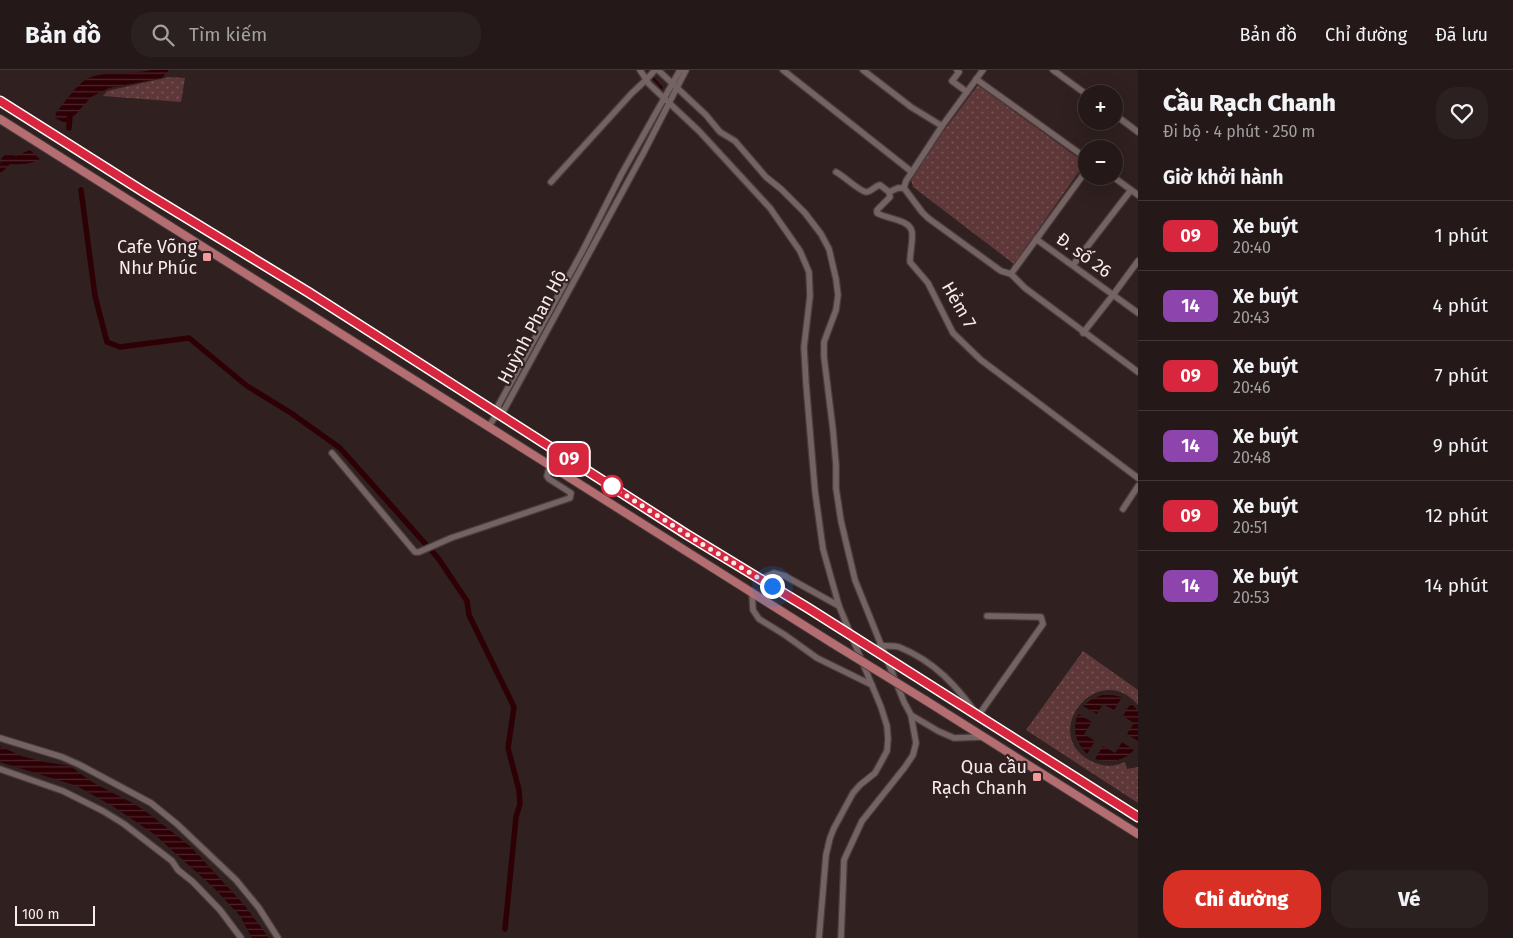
<!DOCTYPE html>
<html lang="vi">
<meta charset="utf-8">
<style>
:root{--surface:#241818;--page:#2c2121;--text:#f1f3f6;--muted:#a3a0a2;--line:#413737;--accent:#d93025}
body{margin:0;font-family:"Fira Sans",sans-serif;background:var(--page);color:var(--text);height:100vh;display:flex;flex-direction:column;font-size:19px;white-space:nowrap}
*{box-sizing:border-box;margin:0}
p{font-size:16px;color:var(--muted)}
.icon{flex:none;width:28px;height:28px;fill:none;stroke:currentColor;stroke-width:2;stroke-linecap:round;stroke-linejoin:round}
.map{position:relative;flex:1;overflow:hidden}
.drawer{display:flex;flex-direction:column;background:var(--surface);width:375px}
.drawer>*{flex:none}
.badge{padding:0 10px;border-radius:8px;font-size:18px;line-height:32px}
.controls{position:absolute;left:1078px;top:15px;display:grid;gap:10px}
.controls a{display:grid;place-items:center;width:45px;height:45px;border-radius:50%;background:var(--surface);box-shadow:0 5px 20px #0002,0 0 0 1px var(--line);font-size:25px}
.scale{position:absolute;left:15px;bottom:12px;width:80px;box-sizing:border-box;padding-left:5px;border:2px solid #f7ecec;border-top:0;font-size:14px;line-height:18px;white-space:nowrap;color:#f7ecec;-webkit-text-stroke:4px #302020;paint-order:stroke}
.you{position:absolute;width:25px;height:25px;margin:-12px;border:4px solid #fff;border-radius:50%;background:#1a73e8;box-shadow:0 0 0 8px #1a73e833}
.map>.badge{position:absolute;translate:-50% -50%;box-shadow:0 0 0 2px #fff}
h2{padding:0 25px;font-size:19px;line-height:45px}
.round{display:grid;place-items:center;flex:none;width:52px;height:52px;border-radius:20px;background:var(--page)}
.overview{display:flex;align-items:center;justify-content:space-between;height:85px;padding:0 25px}
h1{font-size:24px;font-weight:800;line-height:38px}
.button{display:flex;gap:10px;margin-top:auto;padding:10px 25px}
.button a{flex:1;height:58px;border-radius:20px;background:var(--accent);color:#fff;font-size:20px;font-weight:800;line-height:58px;text-align:center}
.button a+a{background:var(--page);color:var(--text)}
ul{padding:0;list-style:none}
li{display:flex;align-items:center;gap:15px;height:70px;padding:0 25px;border-top:1px solid var(--line)}
li div{flex:1}
li b{display:block;font-size:19px}
li em{font-style:normal}
li .badge{min-width:55px;font-weight:700;text-align:center}
header{display:flex;align-items:center;gap:30px;box-sizing:border-box;height:70px;padding:0 25px;background:var(--surface);border-bottom:1px solid var(--line)}
header strong{font-size:24px}
nav{display:flex;gap:28px;margin-inline-start:auto;font-size:18px}
.search{width:350px;height:45px;background:var(--page);display:flex;align-items:center;gap:12px;box-sizing:border-box;padding:0 18px;border-radius:20px;color:var(--muted);font-size:19px}
main{display:flex;flex:1;min-height:0}
.map>svg:first-child{display:block}
.grass{fill:url(#grass-dots)}
.water{fill:url(#water-rules)}
.lines{fill:none;stroke-linecap:round;stroke-linejoin:round}
.stream{stroke:#2d0005;stroke-width:2}
.canal{stroke:#2d0005;stroke-width:5.5}
.minor-casing{stroke:#483c3c;stroke-width:8}
.major-casing{stroke:#483c3c;stroke-width:10}
.minor{stroke:#756363;stroke-width:5.5}
.major{stroke:#b46e71;stroke-width:8}
.major-bridge-casing{stroke:#483c3c;stroke-width:10;stroke-linecap:butt}
.major-bridge{stroke:#b46e71;stroke-width:8}
.line-casing{stroke:#fff;stroke-width:11}
.line{stroke:#d7263d;stroke-width:8}
.walk{stroke:#f7ecec;stroke-width:5;stroke-dasharray:0 9}
.poi-dot{fill:#f59b9e;stroke:#302020;stroke-width:2}
.stop-dot{fill:#fff;stroke:#d7263d;stroke-width:2.5}
.labels{text-anchor:middle;dominant-baseline:central;stroke-width:4.5;stroke-linejoin:round;paint-order:stroke}
.poi-label{font-size:18px;fill:#f7ecec;stroke:#302020;text-anchor:end}
.street-label{font-size:18px;fill:#f7ecec;stroke:#302020}
</style>
<header>
<strong>Bản đồ</strong>
<div class="search"><svg class="icon" aria-label="search" viewBox="0 0 24 24"><circle cx="10" cy="10" r="6"/><path d="M15 15l6 6"/></svg>Tìm kiếm</div>
<nav><a>Bản đồ</a><a>Chỉ đường</a><a>Đã lưu</a></nav>
</header>
<main>
<div class="map">
<svg width="1138" height="868" viewBox="0 0 1138 868">
<defs>
<pattern id="grass-dots" width="8" height="8" patternUnits="userSpaceOnUse" patternTransform="scale(1.25)"><rect width="8" height="8" fill="#5e3738"/><path d="M2 2h.1M6 6h.1" fill="none" stroke="#765455" stroke-width="1.8" stroke-linecap="round"/></pattern>
<pattern id="water-rules" width="6" height="5" patternUnits="userSpaceOnUse" patternTransform="scale(1.25)"><rect width="6" height="5" fill="#2d0005"/><path d="M0 2.5h6" fill="none" stroke="#4c252a"/></pattern>
</defs>
<rect width="100%" height="100%" fill="#302020"/>
<g class="grass">
<polygon points="169,7 185,8 181,32 103,26 107,21"/>
<polygon points="978,15 1085,93 1014,194 913,117 910,106"/>
<path d="M 1083,581 L 1138,620 L 1138,635 C 1098,588 1038,664 1091,691 C 1102,697 1114,697 1125,692 L 1127,699 L 1138,697 L 1138,733 L 1026,660 Z"/>
</g>
<g class="water">
<path d="M 151,0 L 169,0 L 162,8 L 109,18 L 91,27 L 68,53 L 65,53 L 55,48 L 56,43 C 65,32 74,18 85,10 C 101,0 132,5 151,0 Z"/>
<path d="M 30,80 L 40,89 C 32,94 19,95 10,94 L 0,104 C 0,90 0,81 16,86 Z"/>
<polygon points="1102,625 1112,625 1122,627 1114,640 1103,634 1097,644 1083,636 1092,629"/>
<polygon points="1131,633 1138,641 1138,671 1127,664 1134,653 1123,646"/>
<path d="M 1078,644 L 1092,652 L 1084,664 L 1095,671 L 1087,684 C 1075,672 1072,659 1078,644 Z"/>
<path d="M 1122,672 L 1134,680 C 1123,691 1110,694 1095,689 L 1103,676 L 1115,683 Z"/>
<polygon points="0,676 21,686 45,692 70,696 92,712 136,735 152,746 191,777 245,836 269,868 252,868 240,846 214,818 154,764 114,737 77,716 0,692"/>
</g>
<g class="lines">
<polyline class="stream" points="652,7 662,18"/>
<g class="canal">
<polyline points="69,58 70,45"/>
<polyline points="81,120 95,226 107,272 120,277 189,268 247,316 291,343 340,378 438,488 467,531 469,545 514,637 508,678 519,720 520,734 516,747 505,859"/>
</g>
<g class="minor-casing">
<g id="minor">
<polyline points="640,0 649,14 699,61 770,138 800,181 809,202 810,226 804,277 806,313 815,421 823,479 839,536 881,637 887,656 888,669 887,681 880,694 875,703 860,715 853,723 834,758 830,768 826,785 819,868"/>
<polyline points="658,0 706,45 720,62 735,71 766,107 781,119 805,143 821,164 829,179 836,209 838,225 836,240 824,272 824,287 833,360 836,395 836,418 841,451 855,510 904,632 911,645 916,673 913,685 905,697 862,751 844,790 841,868"/>
<polyline points="783,0 912,102"/>
<polyline points="863,0 911,37 942,56"/>
<polyline points="957,0 959,2 952,11 967,22"/>
<polyline points="983,0 942,56 906,111 904,118 922,142 928,148 1001,201 1011,204"/>
<polyline points="1053,0 1086,24"/>
<polyline points="976,9 1086,88"/>
<polyline points="1114,44 1138,62"/>
<path d="M 836,102 C 844,106 859,121 866,122 C 871,122 875,116 880,115 L 889,122 L 890,127 L 877,140 L 877,143 C 886,149 910,149 912,162 C 913,172 910,182 910,192 L 928,213 L 953,263 L 981,290 L 1138,408"/>
<polyline points="1112,106 1138,125"/>
<polyline points="551,112 632,23 646,10 655,0"/>
<polyline points="889,122 898,118 904,118"/>
<polyline points="1036,169 1138,243"/>
<polyline points="1073,195 1131,120"/>
<polyline points="1011,204 1025,218 1138,302"/>
<polyline points="1011,204 1086,101"/>
<polyline points="1083,263 1113,225 1138,191"/>
<polyline points="499,341 504,340 516,318 644,82 686,0"/>
<polyline points="499,341 498,336 583,180 621,105 680,0"/>
<polyline points="489,356 499,341"/>
<polyline points="332,383 415,482 419,482 451,468 570,428 571,423 549,409 547,406 550,395"/>
<polyline points="1123,439 1138,416"/>
<polyline points="761,509 774,503 785,506 839,536"/>
<polyline points="752,523 753,540 759,549 785,565 817,588 872,615"/>
<path d="M 880,575 C 887,577 893,575 899,577 C 934,591 957,616 978,646 L 1043,554 L 1041,547 L 987,546"/>
<polyline points="911,645 938,661 954,668 983,667"/>
<polyline points="0,668 62,687 80,695 151,733 177,754 236,810 259,838 278,868"/>
<polyline points="0,699 63,721 103,741 124,754 172,791 178,800 193,812 220,840 241,868"/>
</g>
</g>
<g class="major-casing">
<g id="major">
<polyline points="0,31 160,132 308,222 702,474 807,538"/>
<polyline points="0,49 832,573"/>
<polyline points="930,615 1138,747"/>
<polyline points="925,630 1138,764"/>
</g>
</g>
<use href="#minor" class="minor"/>
<use href="#major" class="major"/>
<g class="major-bridge-casing">
<g id="major-bridge">
<polyline points="807,538 930,615"/>
<polyline points="832,573 925,630"/>
</g>
</g>
<use href="#major-bridge" class="major-bridge"/>
</g>
<g class="lines">
<g class="line-casing">
<polyline id="line" points="0,31 144,122 308,222 686,464 808,538 1138,747"/>
</g>
<use href="#line" class="line"/>
<polyline class="walk" points="612,416 608,414 702,474 772,516"/>
</g>
<g class="poi-dot">
<rect x="202" y="182" width="10" height="10" rx="2.5"/>
<rect x="1032" y="702" width="10" height="10" rx="2.5"/>
</g>
<circle class="stop-dot" cx="612" cy="416" r="10"/>
<g class="labels">
<g class="poi-label">
<text x="197" y="177">Cafe Võng<tspan x="197" dy="21">Như Phúc</tspan></text>
<text x="1027" y="697">Qua cầu<tspan x="1027" dy="21">Rạch Chanh</tspan></text>
</g>
<g class="street-label">
<text transform="translate(1084 185) rotate(36)">Đ. số 26</text>
<text transform="translate(959 235) rotate(60)">Hẻm 7</text>
<text transform="translate(532 257) rotate(-62)">Huỳnh Phan Hộ</text>
</g>
</g>
</svg>
<div class="controls">
<a>+</a>
<a>−</a>
</div>
<div class="scale">100 m</div>
<div class="you" style="left:772px;top:516px"></div>
<b class="badge" style="left:569px;top:389px;background:#d7263d;color:#fff">09</b>
</div>
<section class="drawer">
<div class="overview"><div><h1>Cầu Rạch Chanh</h1><p>Đi bộ · 4 phút · 250 m</p></div><a class="round"><svg class="icon" aria-label="heart" viewBox="0 0 24 24"><path d="M12 20l-8-8c-3-5 5-10 8-4 3-6 11-1 8 4z"/></svg></a></div>
<h2>Giờ khởi hành</h2>
<ul>
<li><span class="badge" style="background:#d7263d;color:#fff">09</span><div><b>Xe buýt</b><p>20:40</p></div><em>1 phút</em></li>
<li><span class="badge" style="background:#8e44ad;color:#fff">14</span><div><b>Xe buýt</b><p>20:43</p></div><em>4 phút</em></li>
<li><span class="badge" style="background:#d7263d;color:#fff">09</span><div><b>Xe buýt</b><p>20:46</p></div><em>7 phút</em></li>
<li><span class="badge" style="background:#8e44ad;color:#fff">14</span><div><b>Xe buýt</b><p>20:48</p></div><em>9 phút</em></li>
<li><span class="badge" style="background:#d7263d;color:#fff">09</span><div><b>Xe buýt</b><p>20:51</p></div><em>12 phút</em></li>
<li><span class="badge" style="background:#8e44ad;color:#fff">14</span><div><b>Xe buýt</b><p>20:53</p></div><em>14 phút</em></li>
</ul>
<div class="button"><a>Chỉ đường</a><a>Vé</a></div>
</section>
</main>
